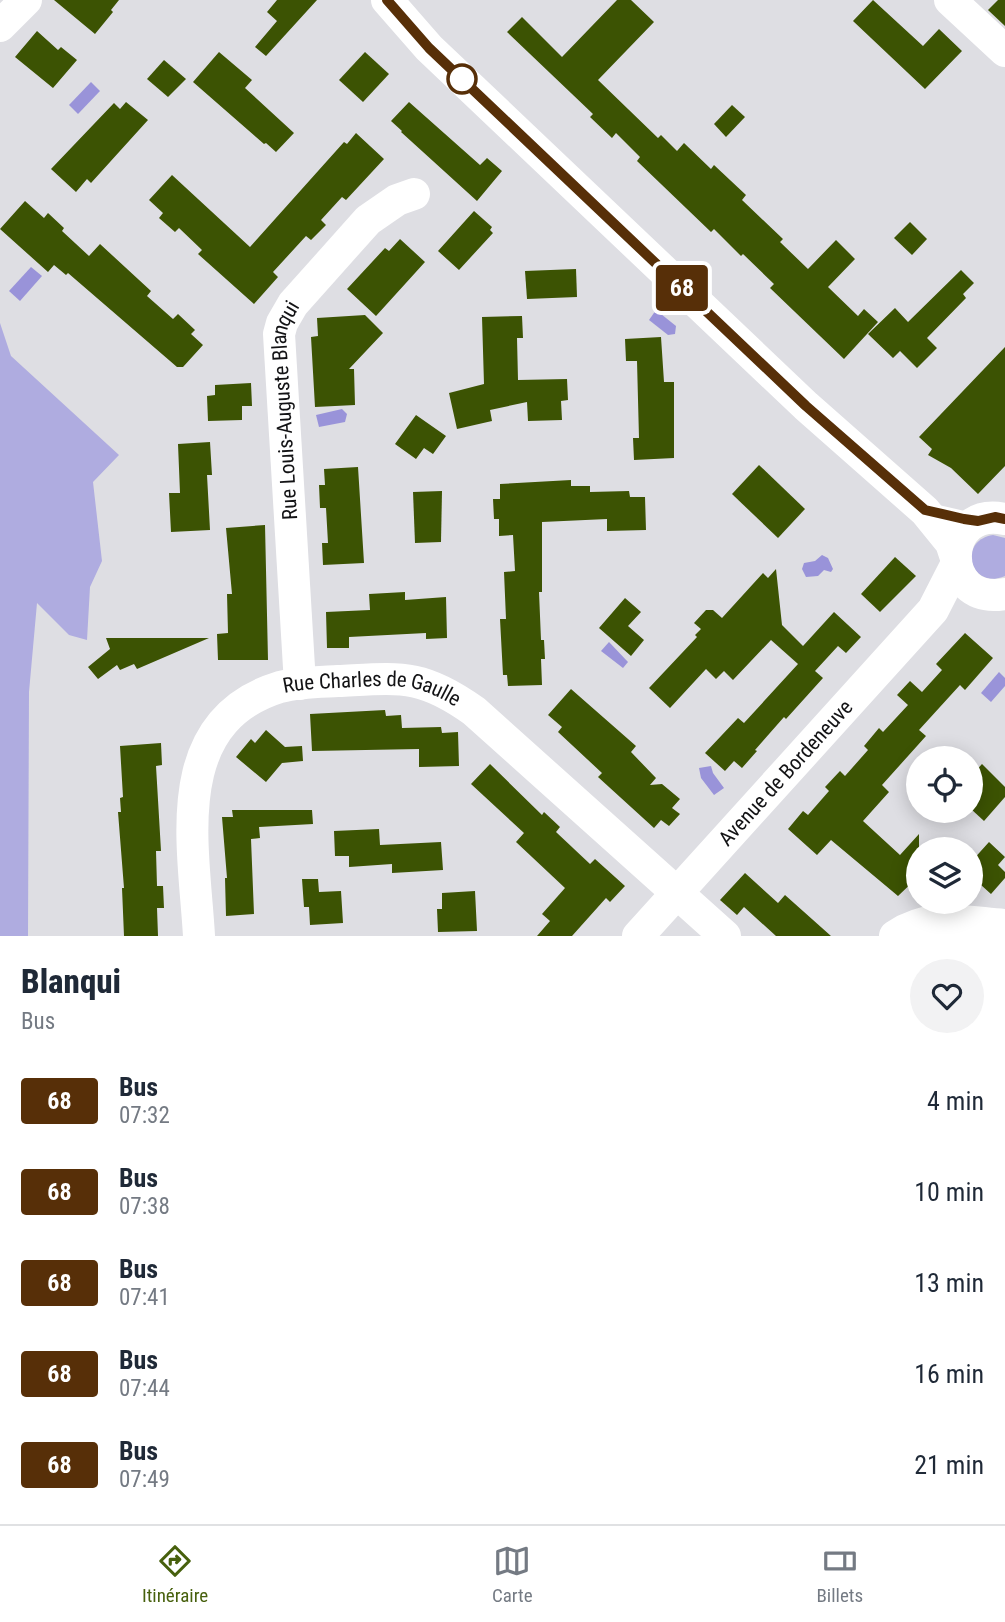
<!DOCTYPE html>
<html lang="fr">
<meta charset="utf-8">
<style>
:root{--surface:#fff;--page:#f2f2f3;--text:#1f2937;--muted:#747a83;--line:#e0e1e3;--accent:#47600d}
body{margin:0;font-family:"Roboto Condensed",sans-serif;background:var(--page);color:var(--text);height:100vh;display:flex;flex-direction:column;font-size:26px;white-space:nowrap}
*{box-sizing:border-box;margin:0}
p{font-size:23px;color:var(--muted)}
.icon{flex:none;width:38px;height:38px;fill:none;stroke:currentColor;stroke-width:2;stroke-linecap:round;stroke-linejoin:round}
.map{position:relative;height:936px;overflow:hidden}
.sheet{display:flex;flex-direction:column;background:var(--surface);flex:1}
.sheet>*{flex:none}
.badge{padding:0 14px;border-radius:5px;font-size:24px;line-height:46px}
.tools{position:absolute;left:906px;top:746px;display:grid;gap:14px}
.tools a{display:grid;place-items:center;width:77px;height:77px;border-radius:50%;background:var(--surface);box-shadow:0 4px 18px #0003;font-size:35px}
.map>.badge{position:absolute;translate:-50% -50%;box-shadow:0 0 0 4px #fff}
.round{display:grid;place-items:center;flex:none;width:74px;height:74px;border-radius:37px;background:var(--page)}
.head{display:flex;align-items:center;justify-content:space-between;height:119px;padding:0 21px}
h1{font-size:33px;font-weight:800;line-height:52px}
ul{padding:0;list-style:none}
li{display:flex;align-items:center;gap:21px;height:91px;padding:0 21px}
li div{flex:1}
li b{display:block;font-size:26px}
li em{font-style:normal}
li .badge{min-width:77px;font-weight:700;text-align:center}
.dock{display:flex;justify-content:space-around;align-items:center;height:98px;border-top:2px solid var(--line);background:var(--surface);font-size:19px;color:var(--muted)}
.dock a{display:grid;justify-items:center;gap:4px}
.dock .current{color:var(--accent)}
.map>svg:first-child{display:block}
.green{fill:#aface0}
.water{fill:#9993d9}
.building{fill:#3c5303}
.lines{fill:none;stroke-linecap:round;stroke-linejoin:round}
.minor{stroke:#fff;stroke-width:32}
.line-casing{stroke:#fff;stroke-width:16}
.line{stroke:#572f08;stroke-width:10}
.stop-dot{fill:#fff;stroke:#572f08;stroke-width:3.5}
.labels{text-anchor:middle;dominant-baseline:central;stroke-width:7;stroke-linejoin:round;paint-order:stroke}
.street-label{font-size:21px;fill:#131315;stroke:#dedee3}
</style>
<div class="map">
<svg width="1005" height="936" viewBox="0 0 1005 936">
<rect width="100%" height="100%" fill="#dedee3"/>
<g class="green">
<polygon points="0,323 11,356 119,455 93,482 102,561 90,587 87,640 69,635 37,603 29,692 28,936 0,936"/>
<path d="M 993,535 L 1005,538 L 1005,576 C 971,591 956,541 993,535 Z"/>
</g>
<g class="water">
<polygon points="91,82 100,91 78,114 69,105"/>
<polygon points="31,267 42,276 20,301 9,291"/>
<polygon points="656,310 676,326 675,334 668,335 649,320"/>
<polygon points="342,409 347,414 345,422 319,427 316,415"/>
<polygon points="822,555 828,558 833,569 831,572 824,570 818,576 806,577 802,569 804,563 815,561"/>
<polygon points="609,642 628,662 623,668 601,651"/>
<polygon points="999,672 1005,678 1005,686 991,702 981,693"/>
<polygon points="711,766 713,773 724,788 714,795 701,778 699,768"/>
</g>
<g class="building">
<polygon points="54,0 119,0 111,10 113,12 95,34"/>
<polygon points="277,0 317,0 266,56 255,47 277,21 267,12"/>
<polygon points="617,0 631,0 654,22 598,80 658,138 661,135 677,151 684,143 711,169 714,165 746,195 742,200 783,239 780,242 808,269 836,240 855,259 828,287 858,316 864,309 878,322 844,359 770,288 774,284 743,254 741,256 714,229 711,232 637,161 640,157 616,133 612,138 590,117 593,114 507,32 522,17 562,57"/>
<polygon points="873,0 923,46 939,29 962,51 925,89 853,21"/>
<polygon points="998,0 1005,0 1005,26 988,10"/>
<polygon points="37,31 58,50 61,47 77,60 53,88 15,57"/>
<polygon points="219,52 252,80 245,88 294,133 276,152 266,143 264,144 193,82"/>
<polygon points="365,52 389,74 363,102 339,80"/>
<polygon points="164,60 186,79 168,97 147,79"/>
<polygon points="126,102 148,120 91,183 87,179 76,192 51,169 114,103 120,109"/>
<polygon points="409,102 480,165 487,158 502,171 477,201 401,132 402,131 391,121"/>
<polygon points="732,105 745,117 726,137 714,124"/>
<polygon points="356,133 384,159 346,200 342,197 321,220 326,225 311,240 306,236 273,272 278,277 254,304 198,254 202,250 179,228 175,232 159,218 163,213 149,200 172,175 250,247 344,142 347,144"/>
<polygon points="25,201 44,218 48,213 64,228 62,231 89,256 100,244 151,291 147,296 173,319 178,314 195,330 191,334 203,345 183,367 177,367 68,273 66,275 54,265 48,272 0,229"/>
<polygon points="474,211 492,227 490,230 493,233 459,270 438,251"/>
<polygon points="910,222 927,239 912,255 894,238"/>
<polygon points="400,239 425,262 376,316 347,289 385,248 389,251"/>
<polygon points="576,269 577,297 527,299 525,271"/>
<polygon points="961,270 974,283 963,294 966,298 927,338 937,348 917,368 900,351 893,358 868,334 895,308 908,322"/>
<polygon points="365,315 383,333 349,369 354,369 355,405 315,407 311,337 318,336 317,318"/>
<polygon points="522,316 523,338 517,338 518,380 567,379 568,400 561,401 562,420 528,421 527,402 490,410 492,421 457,429 449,393 484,384 482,317"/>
<polygon points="661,337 664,382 674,382 674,458 634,460 633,438 639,438 637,361 626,361 625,339"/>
<polygon points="1005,347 1005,466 978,494 951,468 928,455 932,449 919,437"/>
<polygon points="251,383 252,406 242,406 242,420 208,421 207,396 215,395 215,385"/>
<polygon points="416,415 446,436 433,454 424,448 416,459 395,444"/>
<polygon points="210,442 212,475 207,475 210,530 171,532 169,493 180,493 178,444"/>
<polygon points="759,465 805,509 778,538 732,494"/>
<polygon points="358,467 364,563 323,565 322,543 328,543 326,508 320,508 319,485 325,485 324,469"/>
<polygon points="571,480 571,486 590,486 590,492 629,491 630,497 645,497 646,530 607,531 607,519 542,522 542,592 539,592 541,640 544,640 545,659 541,659 542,685 508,686 507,675 503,675 500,619 506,619 504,572 515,571 513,535 499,536 499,519 494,519 493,499 500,499 500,484"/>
<polygon points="442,491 441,542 415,543 413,492"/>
<polygon points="265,525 268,660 218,660 217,634 228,633 227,594 232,594 226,528"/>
<polygon points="895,557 916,576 880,612 861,594"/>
<polygon points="776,569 782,625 803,646 834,612 861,637 846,653 838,646 815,671 823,678 786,719 784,717 755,750 757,751 742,768 734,761 725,771 705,753 738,718 744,723 798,664 771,640 733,680 724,671 716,679 706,669 670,708 649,688 697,637 695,635 701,629 694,623 706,610 713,610 722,618 763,573 768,578"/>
<polygon points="405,592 405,600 446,597 447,638 426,639 426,633 349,637 349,648 327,648 326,612 370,610 369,594"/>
<polygon points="625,598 641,612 628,626 644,640 631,656 599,628"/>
<polygon points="965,633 993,658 965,690 960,685 919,730 926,736 882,785 889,792 863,821 900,855 919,834 919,876 898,896 831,840 817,855 788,829 803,811 808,815 829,791 825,787 840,771 845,776 868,750 864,746 879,728 883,732 908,705 897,695 910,681 922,692 942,670 936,664"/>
<polygon points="106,638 209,638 137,669 134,664 120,670 117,665 98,679 88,667 110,649"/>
<polygon points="571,689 636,746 631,752 656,778 650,785 662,784 680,799 672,808 680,814 669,826 661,820 654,828 598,777 602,773 558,732 562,727 548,715"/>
<polygon points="385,710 386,716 401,715 402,728 441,727 442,733 458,732 459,766 419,767 419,749 312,751 310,714"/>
<polygon points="266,730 285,747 302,746 303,761 282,763 266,782 236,757 251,739 255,743"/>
<polygon points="161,743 162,765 156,766 161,851 156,851 157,886 163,886 164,908 157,908 158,936 124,936 122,888 124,888 118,812 121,812 120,798 123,797 120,746"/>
<polygon points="490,764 542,815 544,812 560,827 556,832 590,864 595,859 625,886 610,902 606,898 572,936 537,936 550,921 542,914 565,888 516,842 524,833 471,784"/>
<polygon points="982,764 1005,787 1005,797 984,821 971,809 971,776"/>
<polygon points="232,810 312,810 313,824 259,827 260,838 251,839 254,914 226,916 225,878 227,878 222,817 233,817"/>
<polygon points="379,829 380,845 441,842 443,870 392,873 392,864 349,867 349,856 335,856 334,831"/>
<polygon points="989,842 1005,857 998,865 1005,872 1005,878 991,894 971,876 971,862"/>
<polygon points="745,873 778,903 785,895 831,936 776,936 744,907 737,915 720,900"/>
<polygon points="302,879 318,879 319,892 341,891 343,923 310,925 309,907 304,907"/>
<polygon points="475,891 477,931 438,932 437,909 442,909 442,893"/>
</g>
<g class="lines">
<g class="minor">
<polyline points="387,0 429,48 806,406 925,511 951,543 955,555"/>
<polyline points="950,0 1005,51"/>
<polyline points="0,26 26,0"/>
<path d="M 1005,519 C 941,505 938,606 1005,594"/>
<path id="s1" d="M 300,684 L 279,334 L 282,323 L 293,304 L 368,220 L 397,200 L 414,194"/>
<path id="s2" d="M 199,936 C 194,846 166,722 280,687 C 299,682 319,682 338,681 C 400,678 421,673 474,711 L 725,936"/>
<path id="s3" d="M 638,936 L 933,610 L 956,565"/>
<path d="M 895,936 C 931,912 965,922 1005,925"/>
</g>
</g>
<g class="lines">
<g class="line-casing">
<polyline id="line" points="387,0 429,48 806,406 925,510 964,519 978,521 995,517 1005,519"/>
</g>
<use href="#line" class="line"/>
</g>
<circle class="stop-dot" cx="462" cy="79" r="14"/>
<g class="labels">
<g class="street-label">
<text stroke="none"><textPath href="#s1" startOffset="275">Rue Louis-Auguste Blanqui</textPath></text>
<text stroke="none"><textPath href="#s2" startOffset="382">Rue Charles de Gaulle</textPath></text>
<text stroke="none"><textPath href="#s3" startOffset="220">Avenue de Bordeneuve</textPath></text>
</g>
</g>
</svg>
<div class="tools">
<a><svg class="icon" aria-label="locate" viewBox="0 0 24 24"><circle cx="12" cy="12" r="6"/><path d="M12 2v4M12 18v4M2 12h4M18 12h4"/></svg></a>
<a><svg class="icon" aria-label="layers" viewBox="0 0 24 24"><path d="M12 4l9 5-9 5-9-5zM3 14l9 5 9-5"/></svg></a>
</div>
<b class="badge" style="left:682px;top:288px;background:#572f08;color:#fff">68</b>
</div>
<section class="sheet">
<div class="head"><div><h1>Blanqui</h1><p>Bus</p></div><a class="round"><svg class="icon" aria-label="heart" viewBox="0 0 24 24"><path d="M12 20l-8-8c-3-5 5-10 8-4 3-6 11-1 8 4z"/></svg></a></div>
<ul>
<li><span class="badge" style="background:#572f08;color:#fff">68</span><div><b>Bus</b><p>07:32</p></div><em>4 min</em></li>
<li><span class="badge" style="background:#572f08;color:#fff">68</span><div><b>Bus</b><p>07:38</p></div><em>10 min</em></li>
<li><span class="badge" style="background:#572f08;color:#fff">68</span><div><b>Bus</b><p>07:41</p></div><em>13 min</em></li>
<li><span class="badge" style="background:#572f08;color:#fff">68</span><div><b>Bus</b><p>07:44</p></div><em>16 min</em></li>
<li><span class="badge" style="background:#572f08;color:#fff">68</span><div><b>Bus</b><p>07:49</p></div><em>21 min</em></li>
</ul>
</section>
<nav class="dock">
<a class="current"><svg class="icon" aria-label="directions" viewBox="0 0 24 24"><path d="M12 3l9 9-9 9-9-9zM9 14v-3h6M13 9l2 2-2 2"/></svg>Itinéraire</a>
<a><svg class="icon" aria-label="map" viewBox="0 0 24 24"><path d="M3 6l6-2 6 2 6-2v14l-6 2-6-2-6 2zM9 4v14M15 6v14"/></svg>Carte</a>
<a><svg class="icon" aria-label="tickets" viewBox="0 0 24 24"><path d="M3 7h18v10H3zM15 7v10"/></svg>Billets</a>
</nav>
